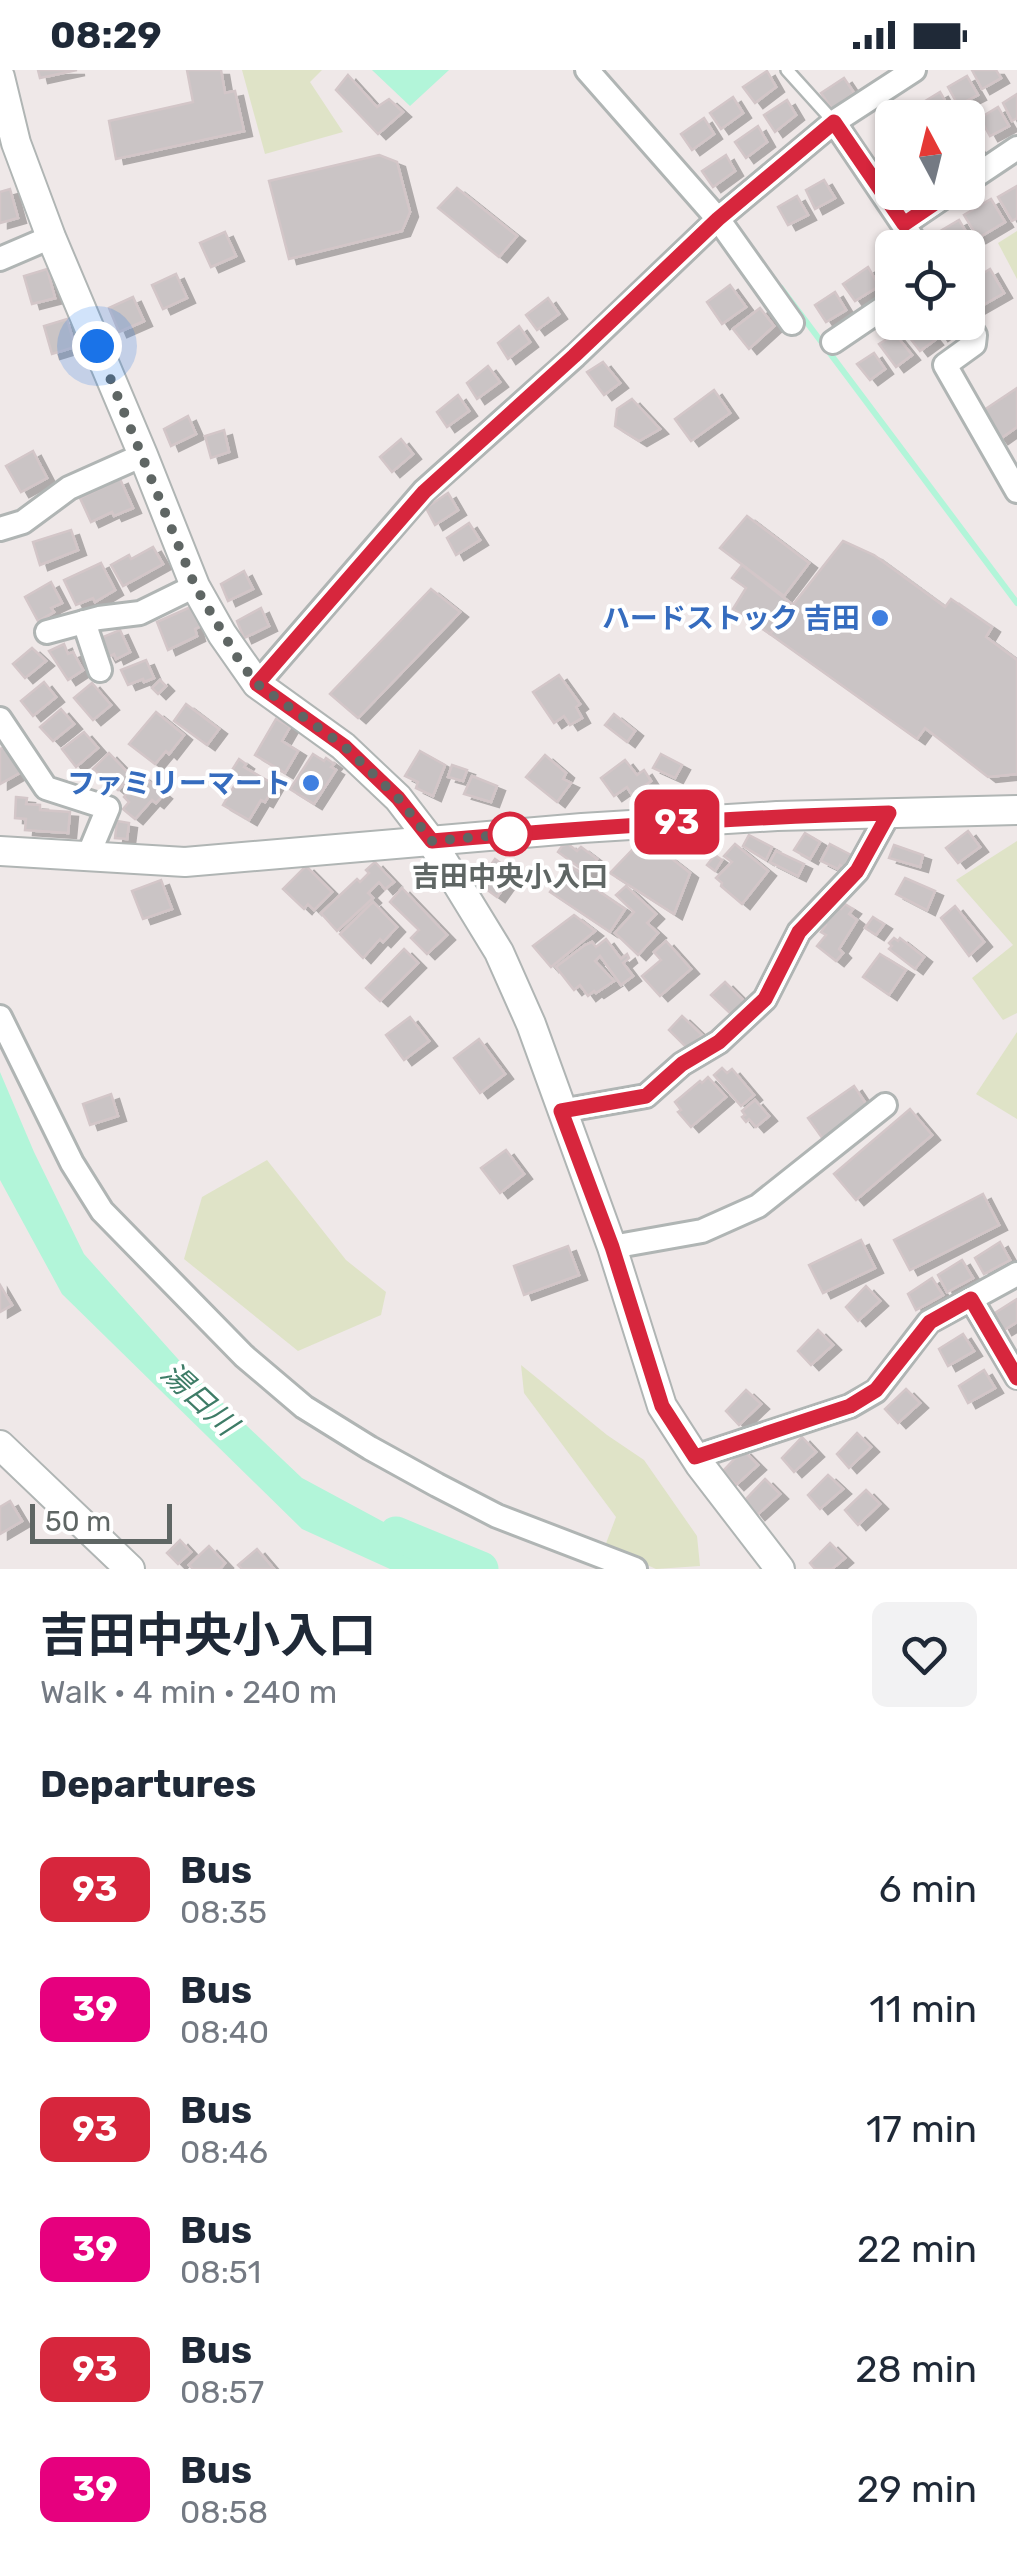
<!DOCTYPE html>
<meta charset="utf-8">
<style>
:root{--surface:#fff;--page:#f2f2f3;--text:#1f2937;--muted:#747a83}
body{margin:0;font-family:Rubik,"Noto Sans JP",sans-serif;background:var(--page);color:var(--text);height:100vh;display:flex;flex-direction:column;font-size:38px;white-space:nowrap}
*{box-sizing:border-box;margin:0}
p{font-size:32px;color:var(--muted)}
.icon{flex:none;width:55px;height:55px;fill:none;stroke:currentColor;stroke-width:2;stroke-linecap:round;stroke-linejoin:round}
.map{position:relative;height:1499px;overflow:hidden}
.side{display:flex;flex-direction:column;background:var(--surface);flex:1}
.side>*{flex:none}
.badge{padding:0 20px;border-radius:15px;font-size:35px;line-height:65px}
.needle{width:65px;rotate:353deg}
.tools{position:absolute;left:875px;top:30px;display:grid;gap:20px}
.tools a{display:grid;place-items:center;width:110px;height:110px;border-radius:15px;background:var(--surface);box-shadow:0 2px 8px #0004;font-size:50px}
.scale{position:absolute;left:30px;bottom:25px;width:142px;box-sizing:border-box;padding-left:10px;border:5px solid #5f6664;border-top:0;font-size:28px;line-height:35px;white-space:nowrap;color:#5f6664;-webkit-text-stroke:8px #fff;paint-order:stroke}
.you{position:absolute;width:50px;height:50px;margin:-25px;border:8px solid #fff;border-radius:50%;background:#1a73e8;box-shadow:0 0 0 15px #1a73e833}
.map>.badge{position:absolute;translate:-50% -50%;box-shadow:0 0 0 5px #fff}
h2{padding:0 40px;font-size:38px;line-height:90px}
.round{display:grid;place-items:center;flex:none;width:105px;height:105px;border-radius:15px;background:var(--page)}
.overview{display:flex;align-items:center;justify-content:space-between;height:170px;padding:0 40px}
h1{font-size:48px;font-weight:700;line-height:75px}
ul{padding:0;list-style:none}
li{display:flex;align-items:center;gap:30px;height:120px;padding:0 40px}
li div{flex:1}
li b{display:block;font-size:38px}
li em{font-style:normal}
li .badge{min-width:110px;font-weight:700;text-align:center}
.status{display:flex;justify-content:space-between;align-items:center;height:70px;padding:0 50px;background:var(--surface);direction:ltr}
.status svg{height:28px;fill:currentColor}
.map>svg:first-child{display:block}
.green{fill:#dfe3c7}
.water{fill:#b2f5d9}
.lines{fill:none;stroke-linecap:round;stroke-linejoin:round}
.stream{stroke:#b2f5d9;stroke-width:6}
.river{stroke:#b2f5d9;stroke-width:35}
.building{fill:#cac4c5;stroke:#d3c6c8;stroke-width:2.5;filter:url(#shadow)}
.service-casing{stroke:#b0b5b4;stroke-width:16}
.minor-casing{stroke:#b0b5b4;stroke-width:28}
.tertiary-casing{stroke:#b0b5b4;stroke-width:32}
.service{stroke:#fff;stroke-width:11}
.minor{stroke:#fff;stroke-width:22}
.tertiary{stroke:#fff;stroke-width:28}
.line-casing{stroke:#fff;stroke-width:22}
.line{stroke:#d7263d;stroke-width:15}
.walk{stroke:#5f6664;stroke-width:10;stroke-dasharray:0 18}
.shop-dot{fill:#3f7fe0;stroke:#fff;stroke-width:4}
.stop-dot{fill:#fff;stroke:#d7263d;stroke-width:5}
.labels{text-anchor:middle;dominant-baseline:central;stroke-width:8;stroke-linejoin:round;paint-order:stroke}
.shop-label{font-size:28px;font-weight:bold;fill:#366cbe;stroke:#fff;text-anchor:end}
.stop-label{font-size:28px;font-weight:bold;fill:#5f6664;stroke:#fff}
.water-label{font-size:30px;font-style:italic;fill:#3e7c67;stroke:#fff}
</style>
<div class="status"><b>08:29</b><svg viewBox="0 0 49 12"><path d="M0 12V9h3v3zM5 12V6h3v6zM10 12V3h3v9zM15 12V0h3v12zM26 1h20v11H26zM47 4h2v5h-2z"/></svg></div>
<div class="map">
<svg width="1017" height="1499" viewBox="0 0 1017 1499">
<defs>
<filter id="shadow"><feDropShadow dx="8" dy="5" stdDeviation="0" flood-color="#0004"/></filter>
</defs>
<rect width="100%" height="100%" fill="#efe8e8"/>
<g class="green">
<polygon points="242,0 322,0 310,12 343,62 265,84"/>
<polygon points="1017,161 1017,209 998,173"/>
<polygon points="1017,771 1017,943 1003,950 972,908 1013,875 956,810"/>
<polygon points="1017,962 1017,1049 976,1024"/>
<polygon points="267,1090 346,1190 386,1222 381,1245 298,1281 184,1189 202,1127"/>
<polygon points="521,1295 607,1365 644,1390 697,1466 700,1496 656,1499 605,1476 616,1447 524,1323"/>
</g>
<g class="water">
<polygon points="372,0 449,0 410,36"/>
<polygon points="0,1002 34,1082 84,1184 186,1298 302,1408 471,1499 390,1499 302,1459 62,1224 0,1110"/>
</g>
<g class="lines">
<polyline class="stream" points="781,218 1017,533"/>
<polyline class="river" points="396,1464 481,1499"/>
</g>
<g class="building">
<polygon points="38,0 77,0 40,8"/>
<polygon points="187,0 221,0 225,23 235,21 244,61 116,89 109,51 193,32"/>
<polygon points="972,0 996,0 1001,8 982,19"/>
<polygon points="767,1 776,17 755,33 743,17"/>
<polygon points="348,5 377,37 389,29 403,42 378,64 336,20"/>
<polygon points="967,6 978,25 958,35 948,17"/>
<polygon points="844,8 854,23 832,39 821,23"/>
<polygon points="940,22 951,41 939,48 929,48 922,33"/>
<polygon points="1017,24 1017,48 1012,51 1003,33"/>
<polygon points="733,27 743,43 721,59 710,43"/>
<polygon points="787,30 796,45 775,62 764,45"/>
<polygon points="998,37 1009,56 990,66 980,48"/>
<polygon points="704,48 714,64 692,80 681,64"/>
<polygon points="758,56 767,72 746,88 735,72"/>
<polygon points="968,62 977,78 968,83"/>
<polygon points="379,85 397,92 410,142 402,161 289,189 269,111"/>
<polygon points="726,85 735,101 713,117 702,101"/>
<polygon points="824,110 835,128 815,139 806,120"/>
<polygon points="1017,116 1017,148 1012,151 998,127"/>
<polygon points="457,118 517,166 499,187 438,138"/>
<polygon points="10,119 18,148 0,153 0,122"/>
<polygon points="903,122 925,122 909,132"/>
<polygon points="797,126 808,145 788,155 778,137"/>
<polygon points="991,129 1005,152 978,168 964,145"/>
<polygon points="959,150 973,174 966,178 939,178 932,166"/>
<polygon points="225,162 236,186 211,197 200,173"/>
<polygon points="892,183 892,205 884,188"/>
<polygon points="868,197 879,216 855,231 843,214"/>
<polygon points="47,199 55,228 32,234 24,206"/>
<polygon points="990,199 1004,223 976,239 968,224 968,213"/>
<polygon points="176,204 187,228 163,239 152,215"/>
<polygon points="730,215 746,237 722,254 707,232"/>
<polygon points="835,222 846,240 826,252 815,235"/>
<polygon points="133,227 144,251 119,262 109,238"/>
<polygon points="548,228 559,244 537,260 526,245"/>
<polygon points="760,238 774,256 749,279 733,259"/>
<polygon points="67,249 75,277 52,284 44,256"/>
<polygon points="913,252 921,252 935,270 920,281 903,259"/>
<polygon points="931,252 955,252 956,254 940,266"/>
<polygon points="519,256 530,272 508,289 498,273"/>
<polygon points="895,264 912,285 896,297 879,274"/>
<polygon points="874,283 885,299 870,310 857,294"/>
<polygon points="603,292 620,313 604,325 587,302"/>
<polygon points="488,296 500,312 477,329 467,313"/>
<polygon points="1017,318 1017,357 1000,369 981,342"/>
<polygon points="714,320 730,343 691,371 675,349"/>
<polygon points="458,325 469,341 447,357 437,342"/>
<polygon points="632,329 660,359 639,371 615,356 617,339"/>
<polygon points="188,346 196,364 171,376 164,359"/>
<polygon points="224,360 229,382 211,388 205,366"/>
<polygon points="401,369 413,384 392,402 380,387"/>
<polygon points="33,381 47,408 21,422 6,396"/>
<polygon points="120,409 133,438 114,446 112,442 91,452 80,428"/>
<polygon points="448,423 458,440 435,455 426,438"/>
<polygon points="747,446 809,493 784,526 720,478"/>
<polygon points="469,453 480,470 456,485 447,468"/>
<polygon points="71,460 78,480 40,495 33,472"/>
<polygon points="843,471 874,485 945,537 951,529 992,557 986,567 1017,590 1017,704 988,707 925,658 917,669 770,564"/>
<polygon points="153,477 163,494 123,516 111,495 129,485 131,489"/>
<polygon points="101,493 115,520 95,532 93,528 76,535 64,510"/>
<polygon points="742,495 793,535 770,564 733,539 746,518 732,508"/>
<polygon points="244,501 253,519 228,531 221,514"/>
<polygon points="51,512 62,533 51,538 54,542 38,551 25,527"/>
<polygon points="431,519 460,542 358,648 330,624"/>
<polygon points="193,536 201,556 195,559 197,566 168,580 157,552"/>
<polygon points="261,538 269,556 244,568 237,551"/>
<polygon points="120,560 130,582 116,589 114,584 108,587 98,569"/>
<polygon points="64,574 68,584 73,582 83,600 68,610 49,581"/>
<polygon points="32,578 46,591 25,608 13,594"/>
<polygon points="146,590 154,608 144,612 143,609 128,615 121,600"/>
<polygon points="559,605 580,634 576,637 582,648 570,655 564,646 554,653 533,622"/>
<polygon points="160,610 166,616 158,624 152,618"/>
<polygon points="44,612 56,627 33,646 21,631"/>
<polygon points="92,613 111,635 93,650 74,628"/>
<polygon points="186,634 219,659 207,675 174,651"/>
<polygon points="61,639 74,654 53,671 40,657"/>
<polygon points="156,642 184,665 169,684 166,681 155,694 129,674"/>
<polygon points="614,644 635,661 627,672 605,655"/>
<polygon points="276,649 290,657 282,671 298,681 285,703 255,685"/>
<polygon points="84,662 98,678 76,697 62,679"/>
<polygon points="9,675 23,701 0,714 0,679"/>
<polygon points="420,681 445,695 433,726 416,718 418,712 405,706"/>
<polygon points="109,683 131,706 118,720 93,699"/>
<polygon points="313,684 324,691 326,688 334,694 331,697 336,700 314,734 290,719"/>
<polygon points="661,684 682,695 675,708 653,698"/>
<polygon points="545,685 566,703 563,709 571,713 557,732 526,707"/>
<polygon points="239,689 246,694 244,697 275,715 265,732 261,730 249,750 223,735 236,713 227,708"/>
<polygon points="625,690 637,705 644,700 651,711 632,725 627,717 614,726 601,708"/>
<polygon points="452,695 467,700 463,711 448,707"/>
<polygon points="142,706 164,724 156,733 152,730 135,749 123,739 129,732 124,727"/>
<polygon points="472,706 497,716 491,732 464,724"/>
<polygon points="16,727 27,728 26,734 40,735 40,740 70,742 68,763 25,760 26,749 15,748"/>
<polygon points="117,751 129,753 127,769 115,768"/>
<polygon points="968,761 980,777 958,793 946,778"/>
<polygon points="805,763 820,772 810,789 794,780"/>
<polygon points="749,765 772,777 766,790 743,776"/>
<polygon points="568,774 577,781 581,777 597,789 587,803 558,782 562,776"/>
<polygon points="735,774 768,801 742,834 721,816 722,813 716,808 732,792 724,786"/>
<polygon points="830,774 851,785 844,797 840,795 838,799 821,791"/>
<polygon points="894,775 923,785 920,797 889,788"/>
<polygon points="634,778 658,778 690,803 674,844 610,803"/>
<polygon points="776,781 804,794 798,806 770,792"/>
<polygon points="715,785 722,790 715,801 707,795"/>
<polygon points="495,789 514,803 497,827 478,813"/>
<polygon points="375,792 394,812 385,819 379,812 368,823 373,828 337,861 321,843 357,809 360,812 369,803 366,800"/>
<polygon points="569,795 585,806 582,810 625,839 610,862 550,822"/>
<polygon points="306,796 332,822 314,840 308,834 304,839 283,819"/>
<polygon points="905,808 935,821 927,840 896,824"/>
<polygon points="161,810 172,839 143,849 132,821"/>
<polygon points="626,816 656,844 647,853 658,863 638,885 615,863 634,842 616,825"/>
<polygon points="402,818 447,865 427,884 411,868 419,860 390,832"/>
<polygon points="373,832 397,857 383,872 380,869 363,888 340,864"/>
<polygon points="845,834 853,839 849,844 857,850 839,879 843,883 836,891 817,876 826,865 821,862 826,855 823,852 837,835 841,839"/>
<polygon points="955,836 984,872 969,886 941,848"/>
<polygon points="574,845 595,861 551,897 533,876"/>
<polygon points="873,847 884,854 876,865 865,858"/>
<polygon points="894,868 898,871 900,868 924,887 915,899 889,879 892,876 889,873"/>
<polygon points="606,869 621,889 627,884 629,888 623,893 633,906 621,915 600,886 595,891 614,911 596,923 594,921 588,926 580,915 574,920 556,897 585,875 592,872 596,877"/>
<polygon points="666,871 691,899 660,926 642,906 661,890 654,882"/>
<polygon points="404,879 418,893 380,931 366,918"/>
<polygon points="880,884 906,900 889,925 863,907"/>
<polygon points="725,912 744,931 731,944 711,925"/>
<polygon points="682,946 702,965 688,979 669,960"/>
<polygon points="410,947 429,971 404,990 386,965"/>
<polygon points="479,969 505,1004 480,1023 454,988"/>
<polygon points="722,998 727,1003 732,999 754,1025 741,1036 714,1005"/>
<polygon points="708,1007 726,1027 691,1057 678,1042 681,1040 675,1032 700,1011 702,1013"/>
<polygon points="854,1016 868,1037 823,1069 808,1048"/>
<polygon points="111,1024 118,1046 90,1055 83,1034"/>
<polygon points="755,1030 769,1046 756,1057 749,1049 746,1052 742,1047 745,1045 742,1041"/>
<polygon points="910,1039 932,1065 856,1130 834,1104"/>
<polygon points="506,1080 524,1104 500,1123 481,1098"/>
<polygon points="983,1124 999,1155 910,1200 894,1170"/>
<polygon points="861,1170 875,1198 823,1223 809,1195"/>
<polygon points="1000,1172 1010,1190 984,1204 975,1188"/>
<polygon points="568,1176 579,1205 524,1225 514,1196"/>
<polygon points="962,1190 973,1208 947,1222 938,1205"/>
<polygon points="932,1208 943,1225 916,1240 908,1224"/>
<polygon points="0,1215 12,1235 0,1242"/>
<polygon points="866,1216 880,1231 858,1251 846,1237"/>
<polygon points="1017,1229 1017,1252 1004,1260 995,1243"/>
<polygon points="818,1260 833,1275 811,1295 798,1281"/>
<polygon points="963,1264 974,1281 948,1296 939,1279"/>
<polygon points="984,1300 995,1318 968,1333 959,1316"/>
<polygon points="906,1319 920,1333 898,1353 885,1339"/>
<polygon points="746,1320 761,1334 739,1355 726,1341"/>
<polygon points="857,1363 871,1377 849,1398 837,1384"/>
<polygon points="802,1367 816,1382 794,1402 782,1388"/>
<polygon points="743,1380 758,1395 736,1415 723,1401"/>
<polygon points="828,1405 843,1419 820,1439 808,1425"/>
<polygon points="765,1409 780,1424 757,1445 745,1430"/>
<polygon points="866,1420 880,1434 858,1455 845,1440"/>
<polygon points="10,1431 22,1451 0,1464 0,1437"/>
<polygon points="180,1470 191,1482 178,1494 167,1483"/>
<polygon points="830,1473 845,1488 832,1499 815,1499 810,1493"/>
<polygon points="209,1476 225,1493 220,1499 193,1499 189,1495"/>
<polygon points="257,1479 274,1499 242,1499 238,1495"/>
</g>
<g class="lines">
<g class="service-casing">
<polyline id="service" points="787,0 834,52"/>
</g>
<g class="minor-casing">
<g id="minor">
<polyline points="587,0 718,149 792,253"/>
<polyline points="834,52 919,178"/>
<polyline points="968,111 1017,78"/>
<polyline points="904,154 951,122"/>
<polyline points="0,189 51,167"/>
<polyline points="967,252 975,265 974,274 945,295 1017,421"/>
<polyline points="833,272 892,232"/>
<polyline points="0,459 23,452 69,418 143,385"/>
<polyline points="84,552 100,600"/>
<polyline points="47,562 99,548 140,543 195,516"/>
<polyline points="257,614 424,421 575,286 718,149 834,52 914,0"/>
<polyline points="0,649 46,718 108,738 88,786"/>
<polyline points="0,947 72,1093 102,1141 244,1286 304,1337 370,1378 437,1415 497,1446 635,1499"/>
<polyline points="561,1041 646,1026 682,994 719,972 765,929 799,862 857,801 889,743"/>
<polyline points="612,1177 702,1161 758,1136 885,1035"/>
<polyline points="971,1229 1017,1307"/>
<polyline points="695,1387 850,1336 876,1321 929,1252 1017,1204"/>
</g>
</g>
<g class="tertiary-casing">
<g id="tertiary">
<polyline points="0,7 16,73 51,167 143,385 195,516 222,564 257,614 343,676 398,728 431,771 499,882 531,954 612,1177 662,1336 700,1395 780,1499"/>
<polyline points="0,781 185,792 582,758 777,746 1017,740"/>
<polyline points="0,1375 130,1499"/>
</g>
</g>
<use href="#service" class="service"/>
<use href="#minor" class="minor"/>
<use href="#tertiary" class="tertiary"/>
</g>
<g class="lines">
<g class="line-casing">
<path id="line" d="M 951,122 L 904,154 L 834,52 L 718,149 L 574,286 L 424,422 L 257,614 L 344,676 L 398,728 L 432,771 C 584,758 736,747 889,743 L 857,801 L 799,862 L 765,929 L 719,972 L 682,994 L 646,1026 L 561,1041 L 612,1177 L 662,1336 L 695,1387 L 850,1336 L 876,1320 L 930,1252 L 971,1229 L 1017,1308"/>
</g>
<use href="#line" class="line"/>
<polyline class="walk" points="97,276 195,516 240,592 257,614 344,676 398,728 432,771 510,764"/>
</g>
<g class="shop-dot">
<circle cx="880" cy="548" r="10"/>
<circle cx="311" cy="713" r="10"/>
</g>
<circle class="stop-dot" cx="510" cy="764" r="20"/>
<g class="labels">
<g class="shop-label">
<text x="860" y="548">ハードストック 吉田</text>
<text x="291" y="713">ファミリーマート</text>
</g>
<g class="stop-label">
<text x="510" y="806">吉田中央小入口</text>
</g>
<g class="water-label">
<text transform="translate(199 1329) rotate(43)">湯日川</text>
</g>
</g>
</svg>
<div class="tools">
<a><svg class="needle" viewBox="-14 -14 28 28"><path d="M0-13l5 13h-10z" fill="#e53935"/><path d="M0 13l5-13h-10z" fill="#747a83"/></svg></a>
<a><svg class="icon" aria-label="locate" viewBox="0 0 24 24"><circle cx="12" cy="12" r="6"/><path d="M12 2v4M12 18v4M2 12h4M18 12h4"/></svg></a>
</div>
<div class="scale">50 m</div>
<div class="you" style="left:97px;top:276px"></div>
<b class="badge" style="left:677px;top:752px;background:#d7263d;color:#fff">93</b>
</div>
<section class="side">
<div class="overview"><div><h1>吉田中央小入口</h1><p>Walk · 4 min · 240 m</p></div><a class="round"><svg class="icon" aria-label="heart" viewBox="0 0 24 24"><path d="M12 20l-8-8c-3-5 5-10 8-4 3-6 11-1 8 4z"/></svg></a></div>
<h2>Departures</h2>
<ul>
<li><span class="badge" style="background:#d7263d;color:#fff">93</span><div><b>Bus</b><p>08:35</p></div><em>6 min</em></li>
<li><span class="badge" style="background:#e6007e;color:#fff">39</span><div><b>Bus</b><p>08:40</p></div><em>11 min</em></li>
<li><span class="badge" style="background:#d7263d;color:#fff">93</span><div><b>Bus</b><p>08:46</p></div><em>17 min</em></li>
<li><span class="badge" style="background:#e6007e;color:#fff">39</span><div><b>Bus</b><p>08:51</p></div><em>22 min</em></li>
<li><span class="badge" style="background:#d7263d;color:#fff">93</span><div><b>Bus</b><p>08:57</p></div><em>28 min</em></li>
<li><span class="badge" style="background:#e6007e;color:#fff">39</span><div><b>Bus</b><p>08:58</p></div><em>29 min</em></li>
</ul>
</section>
